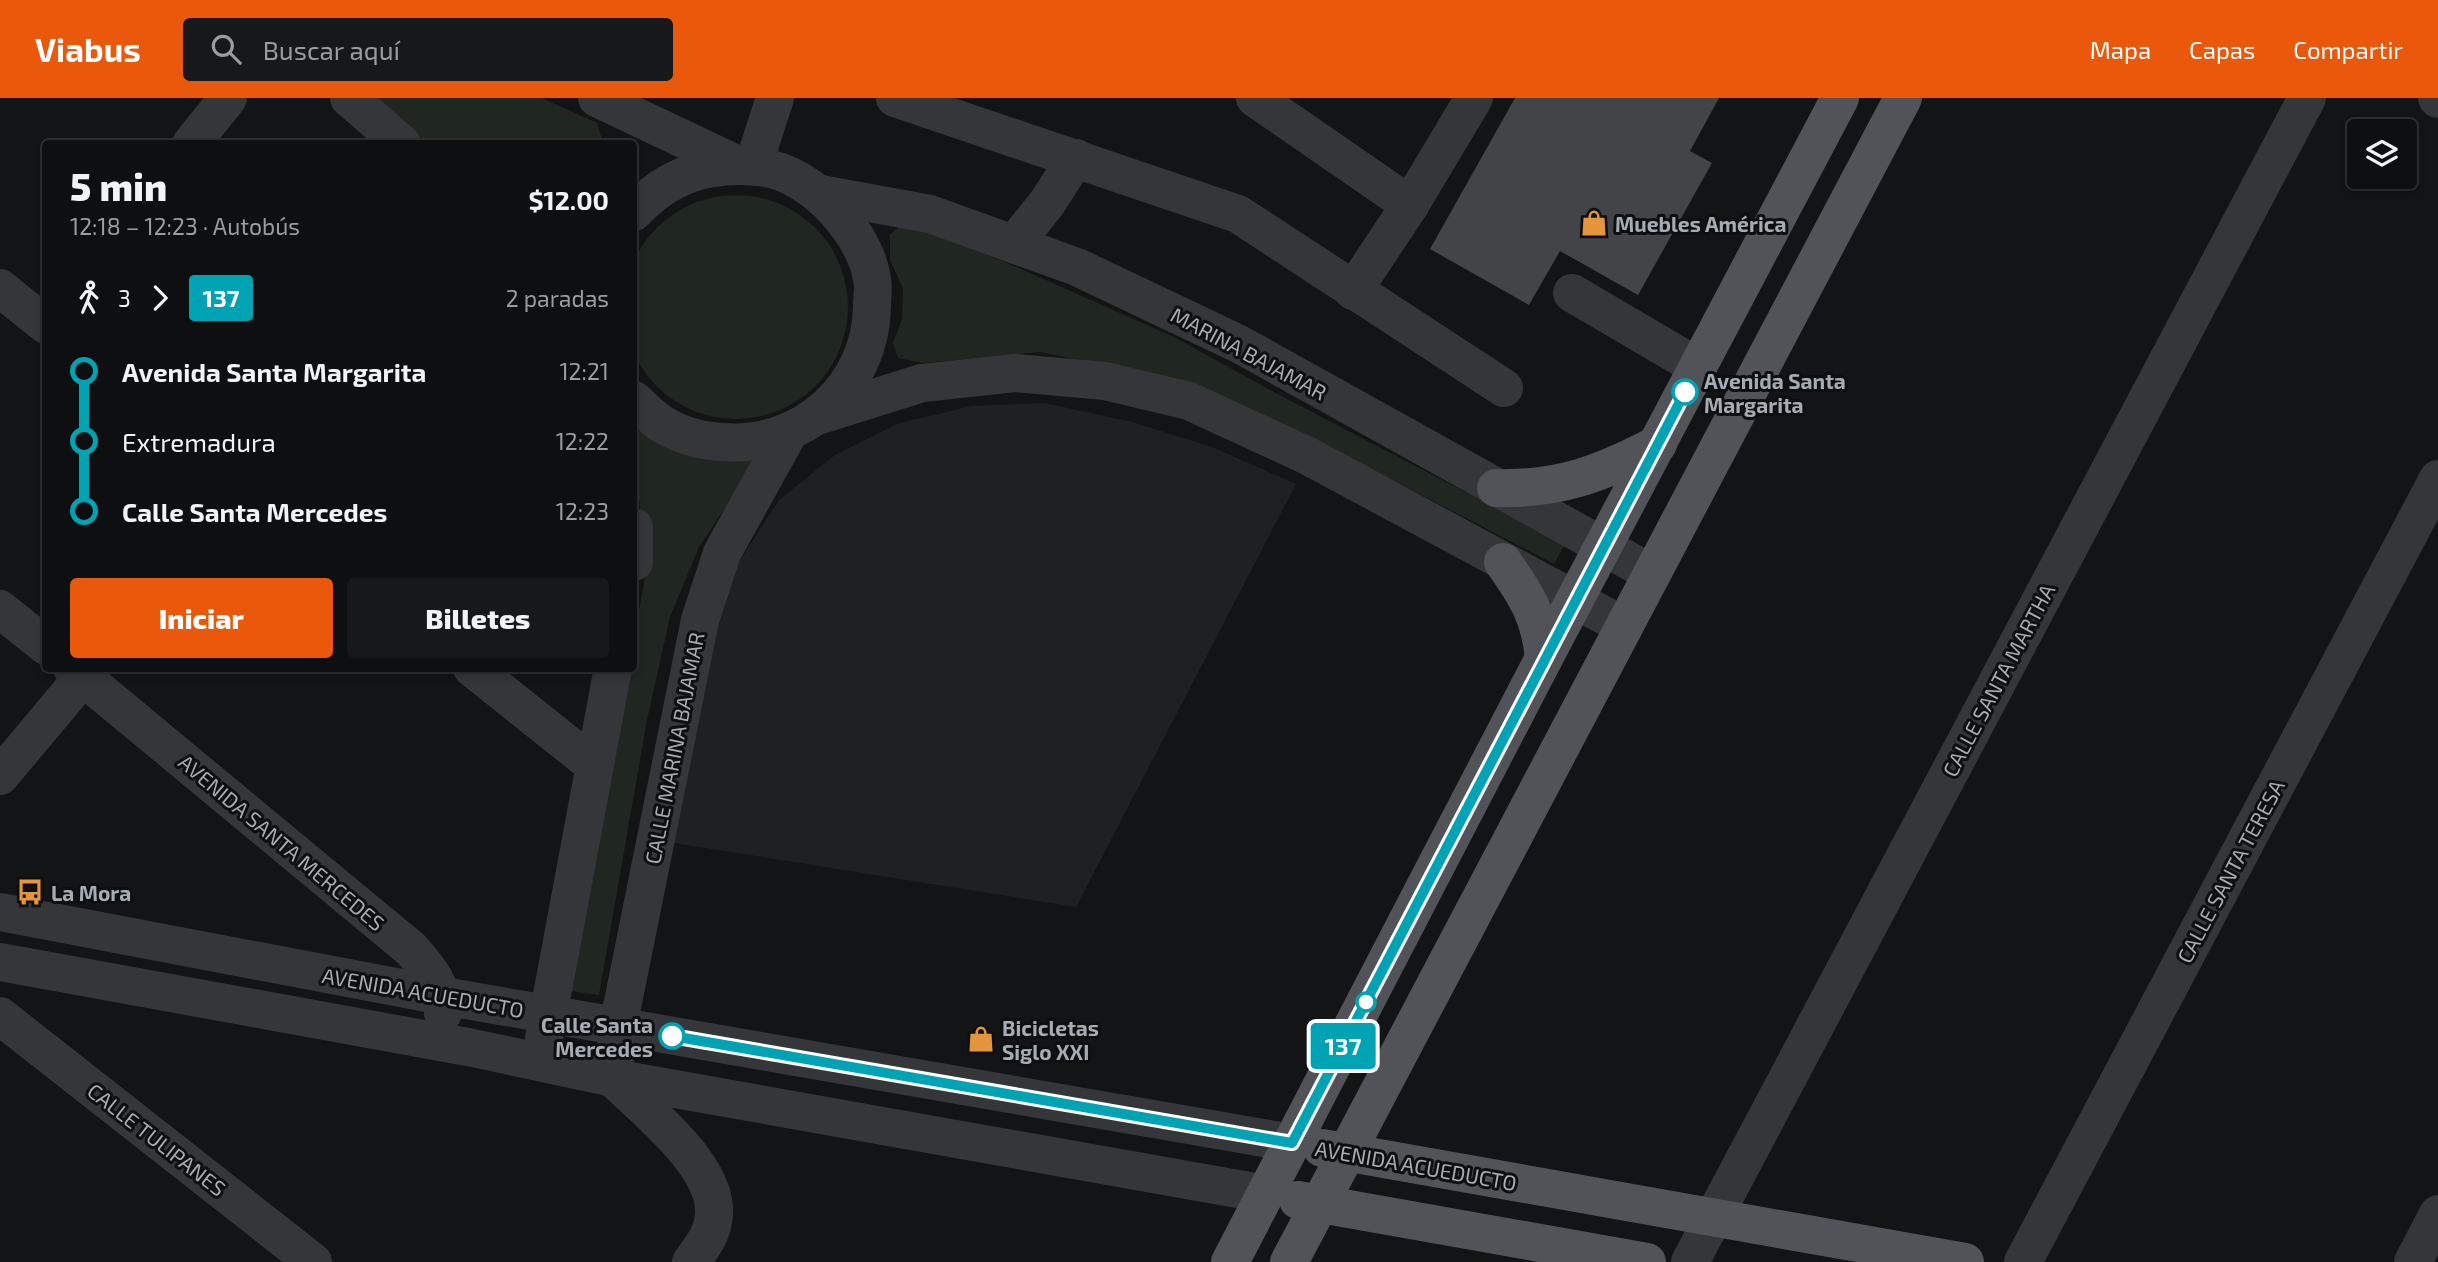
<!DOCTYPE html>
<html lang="es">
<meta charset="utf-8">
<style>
:root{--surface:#0e0f10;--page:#171819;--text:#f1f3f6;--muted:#9b9c9f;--line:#2e2f30;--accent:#ea580c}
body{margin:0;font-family:"Exo 2",sans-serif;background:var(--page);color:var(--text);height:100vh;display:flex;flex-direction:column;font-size:26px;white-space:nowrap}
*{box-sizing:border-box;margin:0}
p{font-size:23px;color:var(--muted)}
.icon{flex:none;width:38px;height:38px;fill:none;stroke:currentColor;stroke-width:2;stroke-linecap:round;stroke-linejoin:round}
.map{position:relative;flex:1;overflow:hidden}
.sheet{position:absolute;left:42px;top:42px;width:595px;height:532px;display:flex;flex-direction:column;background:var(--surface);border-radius:7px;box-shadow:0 4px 10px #0003,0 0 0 2px var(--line)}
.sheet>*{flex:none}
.badge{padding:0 14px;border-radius:5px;font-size:24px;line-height:46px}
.controls{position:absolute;left:2347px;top:21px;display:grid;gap:14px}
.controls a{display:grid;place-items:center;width:70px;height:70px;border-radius:7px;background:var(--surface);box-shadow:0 4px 10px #0003,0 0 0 2px var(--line);font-size:35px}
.map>.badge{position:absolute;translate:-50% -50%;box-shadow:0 0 0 4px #fff}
.legs{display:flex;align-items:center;gap:10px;height:77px;padding:0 28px;font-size:23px}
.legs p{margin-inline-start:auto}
.headline{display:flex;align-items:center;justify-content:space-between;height:119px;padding:0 28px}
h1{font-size:38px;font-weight:800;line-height:52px}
.primary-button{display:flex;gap:14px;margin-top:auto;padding:14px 28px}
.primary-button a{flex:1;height:80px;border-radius:7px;background:var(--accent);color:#fff;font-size:28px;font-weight:800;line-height:80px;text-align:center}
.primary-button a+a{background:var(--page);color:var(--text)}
ul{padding:0 28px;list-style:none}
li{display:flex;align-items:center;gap:24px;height:70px;font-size:26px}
li i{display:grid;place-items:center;width:10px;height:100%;margin:0 9px;background:currentColor}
li i::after{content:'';width:18px;height:18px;margin:-9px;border:5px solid;border-radius:50%;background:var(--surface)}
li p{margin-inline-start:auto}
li:first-child i{background:linear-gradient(#0000 50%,currentColor 0)}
li:last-child i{background:linear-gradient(currentColor 50%,#0000 0)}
header{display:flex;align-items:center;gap:42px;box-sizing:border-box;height:98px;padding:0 35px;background:var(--accent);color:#fff}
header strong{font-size:33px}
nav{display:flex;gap:38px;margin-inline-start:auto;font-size:24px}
.search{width:490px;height:63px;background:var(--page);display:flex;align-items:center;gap:18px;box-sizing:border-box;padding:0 24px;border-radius:7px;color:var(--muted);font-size:26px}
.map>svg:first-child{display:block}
.built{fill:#1f2022}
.green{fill:#202720}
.building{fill:#424448}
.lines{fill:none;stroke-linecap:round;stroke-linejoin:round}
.minor{stroke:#35363a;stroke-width:38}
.major{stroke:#515358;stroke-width:38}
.line-1-casing{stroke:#fff;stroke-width:16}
.line-1{stroke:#00a3b4;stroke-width:10}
.stop-1-dot{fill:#fff;stroke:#00a3b4;stroke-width:3.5}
.labels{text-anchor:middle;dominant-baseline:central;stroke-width:6;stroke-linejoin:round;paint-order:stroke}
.poi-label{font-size:21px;font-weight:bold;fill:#a6acb4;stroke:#0e0f10;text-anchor:start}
.street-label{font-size:21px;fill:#a6acb4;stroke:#0e0f10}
.stop-label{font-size:21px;font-weight:bold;fill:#a6acb4;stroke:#0e0f10;text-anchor:start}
</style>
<header>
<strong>Viabus</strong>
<div class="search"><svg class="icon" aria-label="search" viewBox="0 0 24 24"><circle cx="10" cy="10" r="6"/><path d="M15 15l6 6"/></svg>Buscar aquí</div>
<nav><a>Mapa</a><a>Capas</a><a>Compartir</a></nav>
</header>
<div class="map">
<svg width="2438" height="1164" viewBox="0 0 2438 1164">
<rect width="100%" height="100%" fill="#131415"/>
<polygon class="built" points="1045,305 1132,324 1212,349 1296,386 1076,809 668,744 712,539 737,467 779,402 835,357 897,326 971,308"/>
<g class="green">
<polygon points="367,0 542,0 597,25 603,45 425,45"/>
<circle cx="736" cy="209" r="112"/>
<polygon points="905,125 1003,163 1174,239 1270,292 1565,446 1554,466 1397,384 1188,285 1040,254 923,265 898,260 893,245 902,221 903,190 890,162 890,136"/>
<polygon points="634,315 765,351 699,449 670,519 647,622 599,897 571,893 628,571 634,570 634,541 647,467 634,359"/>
</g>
<polygon class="building" points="1515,0 1719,0 1690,53 1712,65 1638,197 1560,153 1529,207 1430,151"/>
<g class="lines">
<g class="minor">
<polyline points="349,0 402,46"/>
<polyline points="597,0 738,67"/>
<polyline points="895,0 1238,116 1504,290"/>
<polyline points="1255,0 1410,107"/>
<polyline points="2437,0 2438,1"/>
<polyline points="191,46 228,0"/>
<polyline points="753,68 775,0"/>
<polyline points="821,96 930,116 1077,169 1239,246 1651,475"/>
<path d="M 634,114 C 668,77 708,64 758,69 C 787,71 816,91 835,112 C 852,131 868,155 872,181 C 874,189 872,199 872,208 C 871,289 803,350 723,344 C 702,343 680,337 662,326 C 652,320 643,310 634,302"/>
<polyline points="1014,146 1047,105 1076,60"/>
<polyline points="0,190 46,227"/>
<polyline points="1353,193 1410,107 1474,0"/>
<polyline points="1572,195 1698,269"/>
<polyline points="820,317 922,285 1015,275 1105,283 1189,303 1308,358 1624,528"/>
<polyline points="634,429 634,464"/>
<polyline points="0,511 46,548"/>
<path d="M 72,570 L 411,851 C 429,871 443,887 443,915"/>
<polyline points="472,570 595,668"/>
<polyline points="0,678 83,579"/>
<polyline points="0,814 443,898 1292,1045"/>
<polyline points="0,864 473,950 613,980 1266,1096"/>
<polyline points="0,918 313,1164"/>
<polyline points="544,940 613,570"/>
<path d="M 691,1164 C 702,1149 713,1136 714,1116 C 717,1067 645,1012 613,980 L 618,929 L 700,522 L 722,455 L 788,336"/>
<polyline points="1690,1164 2307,0"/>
<polyline points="2023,1164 2438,381"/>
<polyline points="2413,1164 2438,1116"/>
</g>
<g class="major">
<path d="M 1496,390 C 1559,392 1603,375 1658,346"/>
<path d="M 1503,464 C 1527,498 1540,519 1544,560"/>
<polyline points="1322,1050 1965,1164"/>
<polyline points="1298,1102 1647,1164"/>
<polyline points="1230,1164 1544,560 1840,0"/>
<polyline points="1289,1164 1903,0"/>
</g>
</g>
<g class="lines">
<g class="line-1-casing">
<polyline id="line-1" points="672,938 1292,1045 1685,294"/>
</g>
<use href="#line-1" class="line-1"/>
</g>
<defs>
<g id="shop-bare" transform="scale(2.1)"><path d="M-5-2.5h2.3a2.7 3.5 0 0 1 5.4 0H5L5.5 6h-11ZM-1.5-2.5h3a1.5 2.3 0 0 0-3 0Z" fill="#e6963a" stroke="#0e0f10" stroke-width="2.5" paint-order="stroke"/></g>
<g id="bus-bare" transform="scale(2.1)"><path d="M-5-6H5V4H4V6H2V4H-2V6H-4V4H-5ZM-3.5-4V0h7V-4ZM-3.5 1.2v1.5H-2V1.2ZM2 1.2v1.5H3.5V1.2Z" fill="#e6963a" stroke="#0e0f10" stroke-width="2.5" paint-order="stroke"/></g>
</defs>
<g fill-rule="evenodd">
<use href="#shop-bare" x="1594" y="125"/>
<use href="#bus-bare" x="30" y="794"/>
<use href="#shop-bare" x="981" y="941"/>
</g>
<g class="stop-1-dot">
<circle cx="1685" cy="294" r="12"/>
<circle cx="1366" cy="904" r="9"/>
<circle cx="672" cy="938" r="12"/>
</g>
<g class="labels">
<g class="poi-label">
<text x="1615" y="125">Muebles América</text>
<text x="51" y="794">La Mora</text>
<text x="1002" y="929">Bicicletas<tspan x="1002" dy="24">Siglo XXI</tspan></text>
</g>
<g class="street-label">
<text transform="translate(1249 255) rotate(28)">MARINA BAJAMAR</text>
<text transform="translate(1998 582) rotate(-62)">CALLE SANTA MARTHA</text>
<text transform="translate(674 650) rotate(-79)">CALLE MARINA BAJAMAR</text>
<text transform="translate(282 744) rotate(40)">AVENIDA SANTA MERCEDES</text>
<text transform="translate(2230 773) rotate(-62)">CALLE SANTA TERESA</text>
<text transform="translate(423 894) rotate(10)">AVENIDA ACUEDUCTO</text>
<text transform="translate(157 1041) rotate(38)">CALLE TULIPANES</text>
<text transform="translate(1416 1067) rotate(10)">AVENIDA ACUEDUCTO</text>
</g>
<g class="stop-label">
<text x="1704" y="282">Avenida Santa<tspan x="1704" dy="24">Margarita</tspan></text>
<text x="653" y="926" text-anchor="end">Calle Santa<tspan x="653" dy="24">Mercedes</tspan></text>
</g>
</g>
</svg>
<div class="controls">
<a><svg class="icon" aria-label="layers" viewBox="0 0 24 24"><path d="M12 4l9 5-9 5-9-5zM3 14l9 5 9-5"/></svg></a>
</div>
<b class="badge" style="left:1343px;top:948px;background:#00a3b4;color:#fff">137</b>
<section class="sheet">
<div class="headline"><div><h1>5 min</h1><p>12:18 – 12:23 · Autobús</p></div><b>$12.00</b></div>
<div class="legs"><svg class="icon" aria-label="walk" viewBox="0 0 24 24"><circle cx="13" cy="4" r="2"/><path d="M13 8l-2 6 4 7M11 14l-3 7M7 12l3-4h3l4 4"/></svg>3<svg class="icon" aria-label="forward" viewBox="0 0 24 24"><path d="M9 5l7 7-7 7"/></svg><b class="badge" style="background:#00a3b4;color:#fff">137</b><p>2 paradas</p></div>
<ul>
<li><i style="color:#00a3b4"></i><b>Avenida Santa Margarita</b><p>12:21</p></li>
<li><i style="color:#00a3b4"></i><span>Extremadura</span><p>12:22</p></li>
<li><i style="color:#00a3b4"></i><b>Calle Santa Mercedes</b><p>12:23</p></li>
</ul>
<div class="primary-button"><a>Iniciar</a><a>Billetes</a></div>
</section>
</div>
